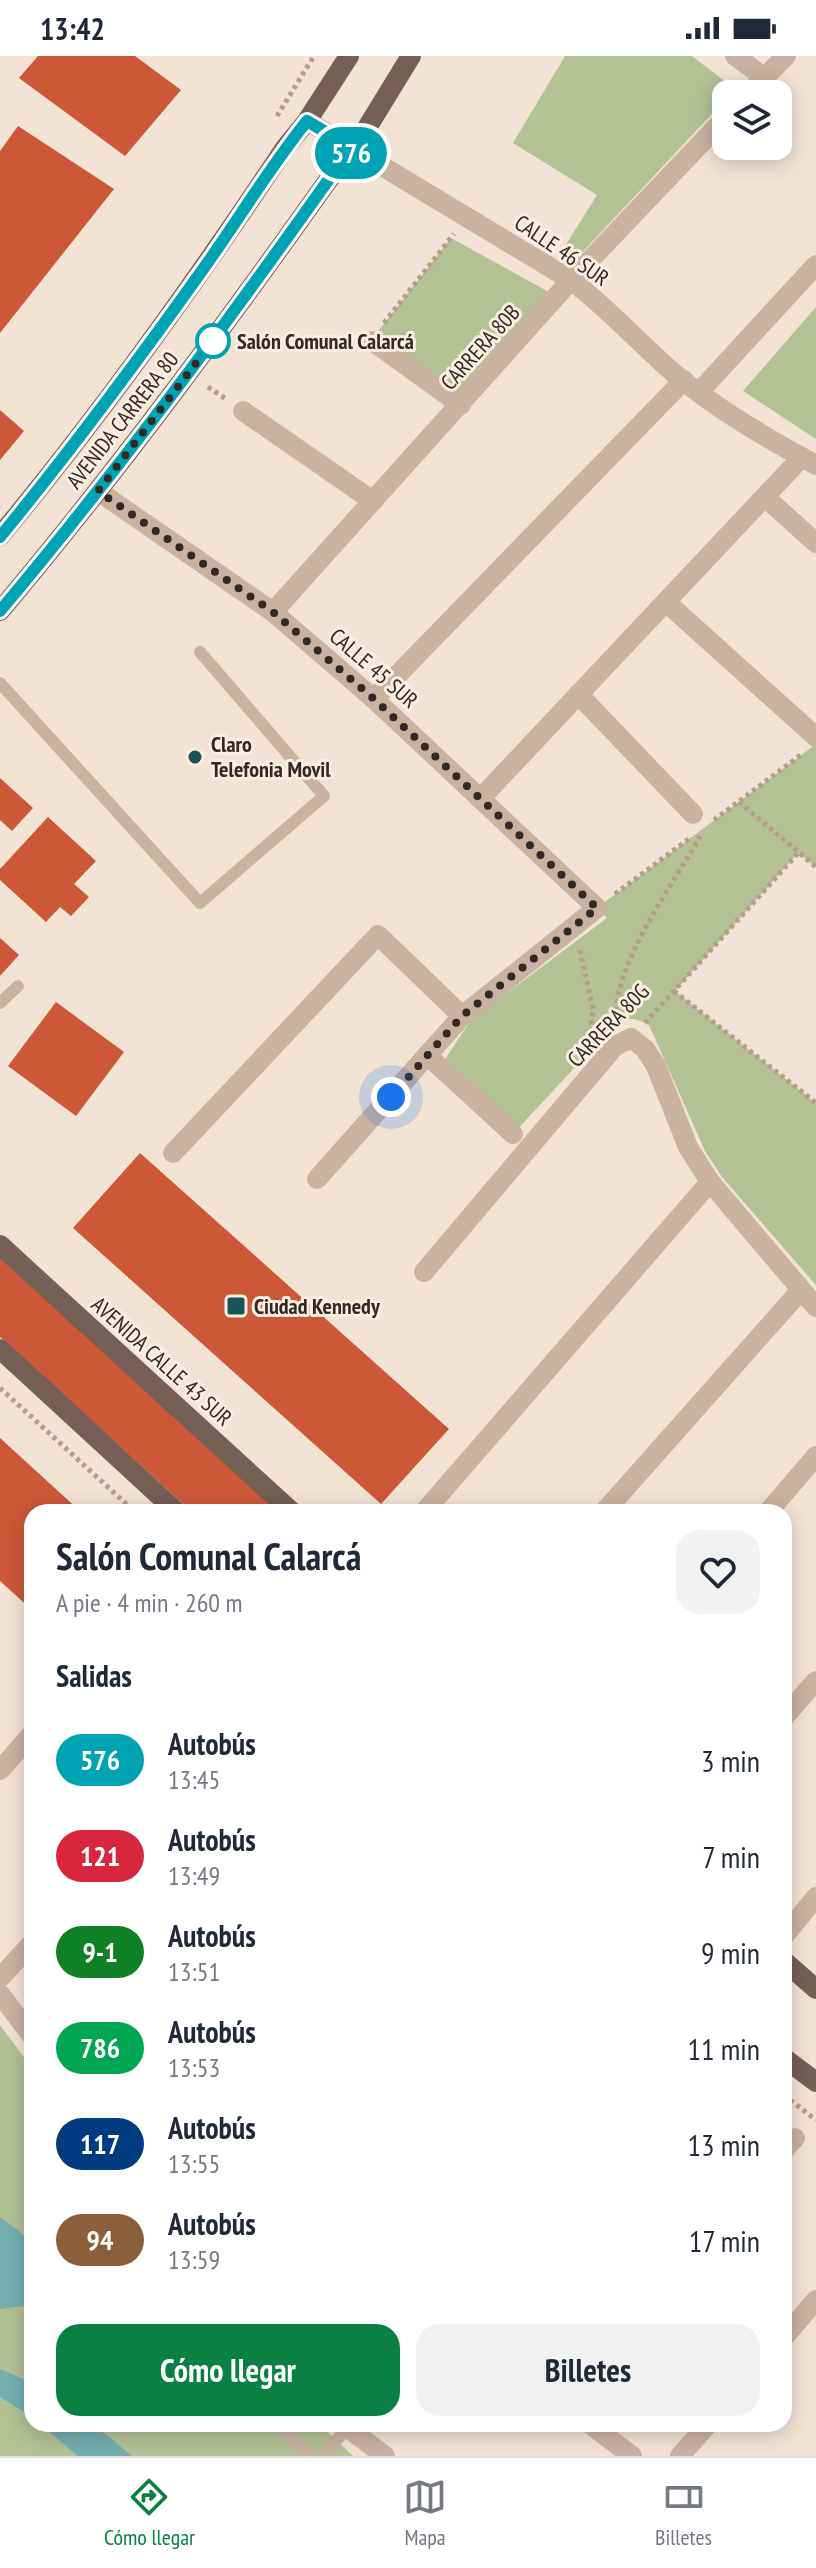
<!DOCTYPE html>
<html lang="es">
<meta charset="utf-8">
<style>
:root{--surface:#fff;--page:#f2f2f3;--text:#1f2937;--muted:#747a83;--line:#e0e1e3;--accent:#0b8043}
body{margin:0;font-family:"PT Sans Narrow",sans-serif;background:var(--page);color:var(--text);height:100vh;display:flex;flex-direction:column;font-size:30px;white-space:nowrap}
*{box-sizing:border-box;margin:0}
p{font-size:26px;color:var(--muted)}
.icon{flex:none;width:44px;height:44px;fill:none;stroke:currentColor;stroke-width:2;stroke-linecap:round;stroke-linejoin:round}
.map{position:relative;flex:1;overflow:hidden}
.details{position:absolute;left:24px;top:1448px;width:768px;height:928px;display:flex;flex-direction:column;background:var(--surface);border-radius:24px;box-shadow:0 4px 20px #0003}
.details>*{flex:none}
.badge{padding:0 16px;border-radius:26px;font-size:28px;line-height:52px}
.buttons{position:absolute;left:712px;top:24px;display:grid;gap:16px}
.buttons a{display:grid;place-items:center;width:80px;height:80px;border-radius:16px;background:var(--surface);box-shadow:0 4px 20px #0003;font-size:40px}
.you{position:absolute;width:40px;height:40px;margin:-20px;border:6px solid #fff;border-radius:50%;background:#1a73e8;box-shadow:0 0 0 12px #1a73e833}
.map>.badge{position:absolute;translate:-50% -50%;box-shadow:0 0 0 4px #fff}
h2{padding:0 32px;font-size:30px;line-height:72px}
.round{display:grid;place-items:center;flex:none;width:84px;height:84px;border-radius:24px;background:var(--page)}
.head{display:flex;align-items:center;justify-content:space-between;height:136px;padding:0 32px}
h1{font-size:38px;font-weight:600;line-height:60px}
.action{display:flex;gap:16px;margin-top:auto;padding:16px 32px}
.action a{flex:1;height:92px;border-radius:24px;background:var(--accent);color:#fff;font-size:32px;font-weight:600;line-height:92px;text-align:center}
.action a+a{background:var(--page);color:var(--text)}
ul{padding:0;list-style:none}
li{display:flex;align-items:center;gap:24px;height:96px;padding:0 32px}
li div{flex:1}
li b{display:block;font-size:30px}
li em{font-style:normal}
li .badge{min-width:88px;font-weight:700;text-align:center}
.status{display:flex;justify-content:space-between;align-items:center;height:56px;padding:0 40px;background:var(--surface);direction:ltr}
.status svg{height:22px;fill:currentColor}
.menu{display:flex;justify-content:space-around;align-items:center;height:112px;border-top:2px solid var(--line);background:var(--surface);font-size:22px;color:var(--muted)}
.menu a{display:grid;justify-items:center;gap:4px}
.menu .current{color:var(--accent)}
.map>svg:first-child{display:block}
.green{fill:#b3c195}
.water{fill:#73afb0}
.building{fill:#cc5838}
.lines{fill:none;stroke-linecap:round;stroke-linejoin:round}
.path{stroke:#b59c8b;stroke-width:5;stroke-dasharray:4 4;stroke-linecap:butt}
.service{stroke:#cab2a1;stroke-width:12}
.minor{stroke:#cab2a1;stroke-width:20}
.tertiary{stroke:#cab2a1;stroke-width:20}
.primary{stroke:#765f54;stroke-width:20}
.line-casing{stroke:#fff;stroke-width:18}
.line{stroke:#00a3b4;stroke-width:12}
.walk{stroke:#332824;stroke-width:8;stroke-dasharray:0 14.4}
.stop-dot{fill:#fff;stroke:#00a3b4;stroke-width:4}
.poi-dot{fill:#185456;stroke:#faeee1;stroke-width:3}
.labels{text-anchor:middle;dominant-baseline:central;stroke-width:6;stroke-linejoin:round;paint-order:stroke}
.street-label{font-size:22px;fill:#332824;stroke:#faeee1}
.stop-label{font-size:22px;font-weight:bold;fill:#332824;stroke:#faeee1;text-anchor:start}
.poi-label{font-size:22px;font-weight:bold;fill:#332824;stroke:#faeee1;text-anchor:start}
</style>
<div class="status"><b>13:42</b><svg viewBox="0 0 49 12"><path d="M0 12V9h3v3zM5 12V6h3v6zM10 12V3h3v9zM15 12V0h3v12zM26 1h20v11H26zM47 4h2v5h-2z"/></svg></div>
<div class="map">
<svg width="816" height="2400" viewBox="0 0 816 2400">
<rect width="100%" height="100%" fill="#f2e3d5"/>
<g class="green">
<polygon points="565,0 692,0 735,33 730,38 726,38 726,43 575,204 562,195 597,139 513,87"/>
<polygon points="451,182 549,236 458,337 376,278"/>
<polygon points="816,251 816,383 743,335"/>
<path d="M 816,688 L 816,811 L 798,797 L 675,935 L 816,1047 L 816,1229 L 722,1121 L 705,1095 L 649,969 C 636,961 627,961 614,969 L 513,1078 L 440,1011 L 471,964 L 607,862 L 597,852 Z"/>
<polygon points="0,1969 32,2012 32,2368 319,2368 353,2400 0,2400"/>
</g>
<g class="water">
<polygon points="0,2161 32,2185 32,2249 0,2253"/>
<polygon points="0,2313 32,2327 32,2361 0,2341"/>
<polygon points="40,2368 93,2368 132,2400 78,2400"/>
</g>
<g class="building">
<polygon points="38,0 135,0 181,34 125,100 19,22"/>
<polygon points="18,70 114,133 0,277 0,95"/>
<polygon points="0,354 24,375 0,404"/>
<polygon points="0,722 33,752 12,775 0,764"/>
<polygon points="48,761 96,805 74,828 89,841 71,860 60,851 46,866 0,824 0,813"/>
<polygon points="0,882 19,899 0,920"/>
<polygon points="56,946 124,996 76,1060 8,1010"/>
<polygon points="140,1097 449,1373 381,1448 73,1172"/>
<polygon points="0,1201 279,1456 192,1456 0,1281"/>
<polygon points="0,1382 81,1456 32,1456 32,1554 0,1525"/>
</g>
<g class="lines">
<g class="path">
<polyline points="277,60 314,0"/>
<polyline points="384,267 454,178"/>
<polyline points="208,331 226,343"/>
<polyline points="739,746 816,811"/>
<polyline points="714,764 802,698"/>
<polyline points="615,838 690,782"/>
<polyline points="580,894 593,953 590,983"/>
<polyline points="674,935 816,1047"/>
<path d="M 615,963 C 617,902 671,832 701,779"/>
<polyline points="645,967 799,796"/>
<polyline points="0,1332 135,1456"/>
<polyline points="784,2039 816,2064"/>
</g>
<g class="service">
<polyline points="0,627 200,847 324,740 200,596"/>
<polyline points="0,947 18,930"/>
<polyline points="286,2378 311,2400"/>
<polyline points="323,2400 347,2372"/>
</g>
<g class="minor">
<polyline points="735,0 764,21"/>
<polyline points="748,38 786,0"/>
<polyline points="372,285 461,349"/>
<polyline points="699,336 816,209"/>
<polyline points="243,355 373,445"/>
<polyline points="98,435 273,556 374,643 597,852 462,960 317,1123"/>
<polyline points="765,441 816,487"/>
<polyline points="666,546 816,681"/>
<polyline points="273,556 571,224 726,61"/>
<polyline points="578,638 693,758"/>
<polyline points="374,643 684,324"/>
<polyline points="480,743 802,401"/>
<polyline points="427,999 513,1078"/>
<polyline points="173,1097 378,879 462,960"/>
<polyline points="424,1216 615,990 631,982 645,993 656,1010 688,1091 710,1126 816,1251"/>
<polyline points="424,1456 710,1126"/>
<polyline points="604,1456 801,1234"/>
<polyline points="768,1456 816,1400"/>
<polyline points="784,1661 816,1625"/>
<polyline points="0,1714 32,1678"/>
<polyline points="784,1880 816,1841"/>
<polyline points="0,1922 32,1887"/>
<polyline points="0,1938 32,1980"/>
<polyline points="784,2094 795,2082"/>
<polyline points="784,2281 816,2244"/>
<polyline points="343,2368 385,2400"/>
<polyline points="590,2368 632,2400"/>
<polyline points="680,2400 708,2368"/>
</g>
<path class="tertiary" d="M 307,65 L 571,224 C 609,253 640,288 676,319 C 718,354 768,383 816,409"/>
<g class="primary">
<path d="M 0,480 C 103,356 196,226 285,92 L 307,65 L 349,0"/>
<path d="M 0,555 C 117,416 224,271 329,123 L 354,93 L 411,0"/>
<polyline points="0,1189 292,1456"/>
<polyline points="0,1293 177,1456"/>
<polyline points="784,1905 816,1933"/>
<polyline points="784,2002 816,2026"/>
</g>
</g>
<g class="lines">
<g class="line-casing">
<path id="line" d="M 0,481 C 72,393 140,302 206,209 C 240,161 270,111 307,65 L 354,93 L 329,123 C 224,271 117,416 0,555"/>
</g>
<use href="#line" class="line"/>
<polyline class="walk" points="213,285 98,435 273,556 374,643 597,852 462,960 391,1041"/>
</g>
<circle class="stop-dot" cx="213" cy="285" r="16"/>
<g class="poi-dot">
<circle cx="195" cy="701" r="8"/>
<rect x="226" y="1240" width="20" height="20" rx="4"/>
</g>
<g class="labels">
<g class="street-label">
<text transform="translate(562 194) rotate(34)">CALLE 46 SUR</text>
<text transform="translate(480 291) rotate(-48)">CARRERA 80B</text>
<text transform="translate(122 364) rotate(-52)">AVENIDA CARRERA 80</text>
<text transform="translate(374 612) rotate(41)">CALLE 45 SUR</text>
<text transform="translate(608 969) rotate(-46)">CARRERA 80G</text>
<text transform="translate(162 1305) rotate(42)">AVENIDA CALLE 43 SUR</text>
</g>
<g class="stop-label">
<text x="237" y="285">Salón Comunal Calarcá</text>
</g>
<g class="poi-label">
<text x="211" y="688">Claro<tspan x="211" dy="25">Telefonia Movil</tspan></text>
<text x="254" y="1250">Ciudad Kennedy</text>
</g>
</g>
</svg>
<div class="buttons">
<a><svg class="icon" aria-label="layers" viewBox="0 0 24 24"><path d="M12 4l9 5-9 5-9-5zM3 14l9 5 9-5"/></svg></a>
</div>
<div class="you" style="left:391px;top:1041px"></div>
<b class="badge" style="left:351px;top:97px;background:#00a3b4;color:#fff">576</b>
<section class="details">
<div class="head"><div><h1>Salón Comunal Calarcá</h1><p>A pie · 4 min · 260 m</p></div><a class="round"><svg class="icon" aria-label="heart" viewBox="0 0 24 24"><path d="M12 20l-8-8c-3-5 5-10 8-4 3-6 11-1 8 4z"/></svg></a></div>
<h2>Salidas</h2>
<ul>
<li><span class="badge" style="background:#00a3b4;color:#fff">576</span><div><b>Autobús</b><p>13:45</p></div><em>3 min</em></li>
<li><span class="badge" style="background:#d7263d;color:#fff">121</span><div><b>Autobús</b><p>13:49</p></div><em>7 min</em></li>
<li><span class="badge" style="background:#0f8026;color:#fff">9-1</span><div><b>Autobús</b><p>13:51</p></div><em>9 min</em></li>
<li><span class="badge" style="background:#00a651;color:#fff">786</span><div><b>Autobús</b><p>13:53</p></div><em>11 min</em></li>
<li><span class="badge" style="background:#003b80;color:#fff">117</span><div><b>Autobús</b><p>13:55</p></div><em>13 min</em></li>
<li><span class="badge" style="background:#8b5e3c;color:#fff">94</span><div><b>Autobús</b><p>13:59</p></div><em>17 min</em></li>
</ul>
<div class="action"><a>Cómo llegar</a><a>Billetes</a></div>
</section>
</div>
<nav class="menu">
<a class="current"><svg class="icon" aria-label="directions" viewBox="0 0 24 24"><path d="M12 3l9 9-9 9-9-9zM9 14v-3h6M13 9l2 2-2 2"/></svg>Cómo llegar</a>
<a><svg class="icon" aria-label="map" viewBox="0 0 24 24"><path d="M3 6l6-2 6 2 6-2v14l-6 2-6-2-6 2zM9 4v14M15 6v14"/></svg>Mapa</a>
<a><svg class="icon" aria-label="tickets" viewBox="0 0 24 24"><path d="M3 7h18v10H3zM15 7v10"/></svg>Billetes</a>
</nav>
